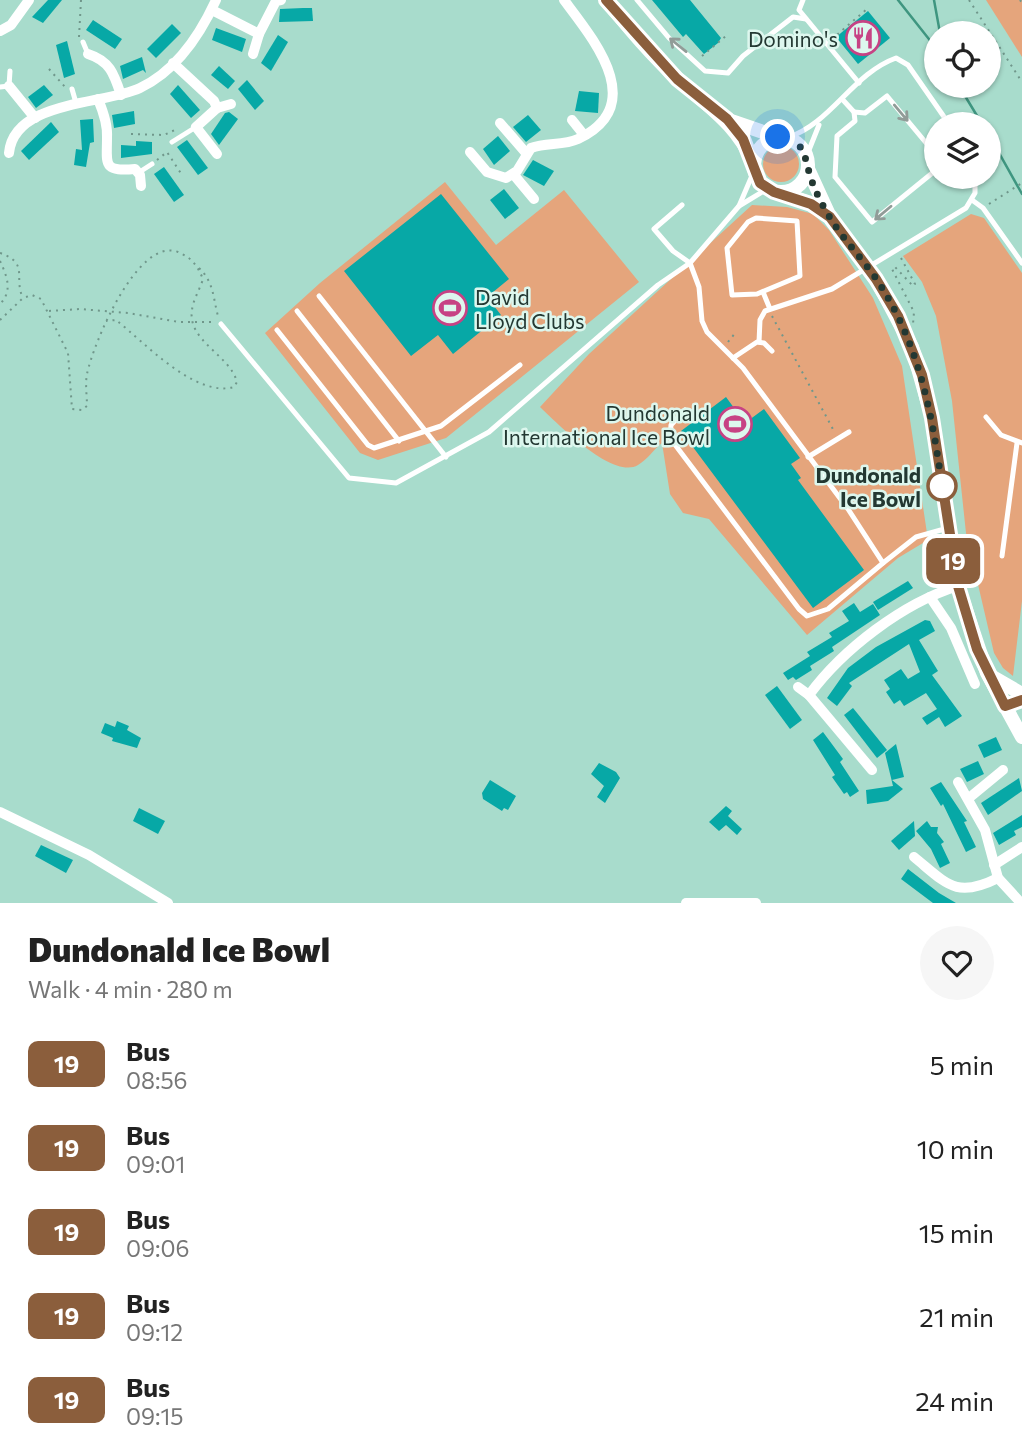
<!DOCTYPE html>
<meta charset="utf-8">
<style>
:root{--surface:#fff;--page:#f6f6f6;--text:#222;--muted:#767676}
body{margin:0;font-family:Commissioner,sans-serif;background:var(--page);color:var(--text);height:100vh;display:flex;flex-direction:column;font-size:26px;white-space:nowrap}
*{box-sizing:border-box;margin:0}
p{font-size:23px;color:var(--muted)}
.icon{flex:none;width:38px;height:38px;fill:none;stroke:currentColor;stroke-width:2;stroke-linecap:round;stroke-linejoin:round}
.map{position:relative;height:903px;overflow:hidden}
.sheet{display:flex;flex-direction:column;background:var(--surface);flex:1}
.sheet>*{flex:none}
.badge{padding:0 14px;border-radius:10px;font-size:24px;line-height:46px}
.controls{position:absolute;left:924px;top:21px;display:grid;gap:14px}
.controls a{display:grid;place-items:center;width:77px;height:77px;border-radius:50%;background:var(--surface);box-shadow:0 2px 5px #0004;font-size:35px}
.you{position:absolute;width:35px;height:35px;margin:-18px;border:5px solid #fff;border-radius:50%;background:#1a73e8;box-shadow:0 0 0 10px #1a73e833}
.map>.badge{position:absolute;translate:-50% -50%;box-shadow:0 0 0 4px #fff}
.round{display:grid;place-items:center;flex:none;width:74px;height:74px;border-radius:37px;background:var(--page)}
.summary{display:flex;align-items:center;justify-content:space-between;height:119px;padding:0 28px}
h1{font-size:33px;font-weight:800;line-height:52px}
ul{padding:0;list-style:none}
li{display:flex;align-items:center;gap:21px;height:84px;padding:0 28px}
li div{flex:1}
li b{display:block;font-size:26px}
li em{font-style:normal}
li .badge{min-width:77px;font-weight:700;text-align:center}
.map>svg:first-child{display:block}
.green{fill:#e5a57c}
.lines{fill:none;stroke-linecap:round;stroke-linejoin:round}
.stream{stroke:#3f9680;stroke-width:2.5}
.building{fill:#07a8a6}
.path{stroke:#70978b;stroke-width:2;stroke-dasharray:2 5;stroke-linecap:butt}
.lane{stroke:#fff;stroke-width:5}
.street{stroke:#fff;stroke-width:10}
.secondary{stroke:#fff;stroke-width:14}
.oneway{stroke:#919c98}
.line-casing{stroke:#fff;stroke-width:16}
.line{stroke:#8b5e3c;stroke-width:10}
.walk{stroke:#233832;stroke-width:7;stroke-dasharray:0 12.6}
.stop-dot{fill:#fff;stroke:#8b5e3c;stroke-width:3.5}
.labels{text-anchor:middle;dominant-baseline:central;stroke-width:5;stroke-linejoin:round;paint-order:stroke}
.poi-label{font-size:21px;fill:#233832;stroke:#ddf7ee;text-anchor:end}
.stop-label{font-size:21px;font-weight:bold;fill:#233832;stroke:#ddf7ee;text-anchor:end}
</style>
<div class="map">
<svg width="1022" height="903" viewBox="0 0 1022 903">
<rect width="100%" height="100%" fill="#a8dccc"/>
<g class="green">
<polygon points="986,0 1022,0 1022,57"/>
<circle cx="781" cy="164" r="18"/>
<polygon points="445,182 496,245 564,190 639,282 446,438 378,460 360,453 265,333 320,283"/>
<path d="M 752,205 L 787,207 L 813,214 L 829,230 L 873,298 L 902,366 L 928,540 L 898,558 L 807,635 L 709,519 L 683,513 L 670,494 L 662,443 C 654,449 647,460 638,465 C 613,480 558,424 540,407 L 589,354 Z"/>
<polygon points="971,214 984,218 1022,273 1022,601 1013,676 1003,668 994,653 966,533 952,401 936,316 922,282 903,256"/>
</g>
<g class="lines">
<g class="stream">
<polyline points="898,0 936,48"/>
<polyline points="934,0 940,33"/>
<polyline points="959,86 982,124"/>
<polyline points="989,135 1022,194"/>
</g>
</g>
<g class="building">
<polygon points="48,0 62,0 43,23 32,17"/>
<polygon points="652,0 690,0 721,38 718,43 704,54 686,34 683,37"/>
<polygon points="303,8 312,8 313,21 279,22 280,9"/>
<polygon points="868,11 890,38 858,64 836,37"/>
<polygon points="93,20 122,39 115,49 86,30"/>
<polygon points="172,24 181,33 156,58 147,49"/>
<polygon points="216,28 246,39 242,52 212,40"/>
<polygon points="278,35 288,42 271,71 261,63"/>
<polygon points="67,41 75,74 64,78 56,45"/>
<polygon points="142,57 146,73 143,70 123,79 120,66"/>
<polygon points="219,66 235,81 228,89 211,75"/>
<polygon points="247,80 264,101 255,110 238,89"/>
<polygon points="44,85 53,95 36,108 28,97"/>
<polygon points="178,85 200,110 191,118 170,94"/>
<polygon points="579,91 599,93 598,113 575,111"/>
<polygon points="134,111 135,124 114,128 112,115"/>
<polygon points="229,112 238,119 219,145 211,134 225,113"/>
<polygon points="528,115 541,130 526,142 513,127"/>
<polygon points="93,119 94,142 90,143 86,167 74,165 76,149 82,150 80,120"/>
<polygon points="51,122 59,132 29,160 21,151"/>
<polygon points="498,136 510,151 494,165 483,149"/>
<polygon points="187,140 208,168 198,175 177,147"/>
<polygon points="136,141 152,142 152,154 121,158 121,145 136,146"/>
<polygon points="533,160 554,171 544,186 523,175"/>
<polygon points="164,167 184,195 174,202 154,174"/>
<polygon points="504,189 519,208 505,219 490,200"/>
<polygon points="441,194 509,279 487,297 501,315 453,354 438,335 411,356 344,271"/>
<polygon points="726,397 745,423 764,409 800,458 791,464 801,478 798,480 864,570 813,608 681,431"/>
<polygon points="908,581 913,588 878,610 873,602"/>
<polygon points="854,603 860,612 873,604 880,615 832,647 834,651 810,666 812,670 796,680 793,677 788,680 783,673 810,656 807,652 832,637 829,633 849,621 842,611"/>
<polygon points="925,620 930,621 935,631 919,640 938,671 932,675 962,716 945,727 939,717 927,725 922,718 937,709 926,693 904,706 900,700 894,704 886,692 890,689 884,680 901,669 908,679 920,672 909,644 849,683 852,686 837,706 827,698 848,668 876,647"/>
<polygon points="777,686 802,720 790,729 765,695"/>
<polygon points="853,708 887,750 877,758 844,715"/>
<polygon points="117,721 129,726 127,730 141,738 137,748 112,741 113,738 101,733 105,723 115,727"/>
<polygon points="823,732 843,759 840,762 859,791 850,797 847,792 844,794 832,777 835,775 813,740"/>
<polygon points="996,737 1002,750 984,758 978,745"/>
<polygon points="896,744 904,777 892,780 903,789 888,801 867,804 866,790 893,786 885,753"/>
<polygon points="978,761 984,774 967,782 960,769"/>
<polygon points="599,763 616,772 620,778 605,803 597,797 604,786 591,774"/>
<polygon points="1019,778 1022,791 988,815 981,803"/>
<polygon points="490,780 516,796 508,810 504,808 502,811 483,799 482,793"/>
<polygon points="941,782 967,821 964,822 976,847 966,852 943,804 941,806 930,788"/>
<polygon points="726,806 732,811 728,816 742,829 737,835 726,825 719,831 709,822"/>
<polygon points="139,808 165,821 158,834 133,821"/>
<polygon points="1022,815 1022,827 1014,831 1016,835 999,845 993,833"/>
<polygon points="914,821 915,836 899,850 891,841"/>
<polygon points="927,821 931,827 938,827 937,833 944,842 941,844 950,863 940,868 931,849 916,831"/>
<polygon points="41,845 73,860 66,873 35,856"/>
<polygon points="908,869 939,893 956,903 933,903 901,879"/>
</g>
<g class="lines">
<g class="path">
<polyline points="969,0 1022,82"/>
<polyline points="1020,0 1022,3"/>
<polyline points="79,37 81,0"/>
<polyline points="832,39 867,9"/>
<polyline points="702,56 726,36"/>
<polyline points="49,69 65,87"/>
<polyline points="131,134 164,135 177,129"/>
<polyline points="157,160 167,152 182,175"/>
<polyline points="989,204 1022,183"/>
<path d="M 0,253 C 30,263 13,278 23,298"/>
<polyline points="901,258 915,284 913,286 895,267 892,269 914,312 913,324"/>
<path d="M 0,261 C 7,276 13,291 0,304"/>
<path d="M 199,268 C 214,282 213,298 218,316"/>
<polyline points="49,311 80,309 128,313 179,322 213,322"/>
<polyline points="772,316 834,431"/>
<path d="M 0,320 L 23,298 L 32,295 L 41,299 L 68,353 L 72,409 L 82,410 L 87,406 C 87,396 85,384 87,374 C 93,344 138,236 178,252 C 192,258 197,265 203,279 C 200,289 193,300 192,310 C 187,341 230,355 237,382 L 234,387 C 195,398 144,342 116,320 L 106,321"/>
<polyline points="728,342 736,332"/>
</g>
<g class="lane">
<polyline points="637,0 669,38 705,71 728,73 743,56 793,17 806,19"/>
<polyline points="803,0 799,10 859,83"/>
<polyline points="83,42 88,54"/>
<polyline points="0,87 9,86 10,71"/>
<polyline points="72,89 76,103"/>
<polyline points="843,100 854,112 855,121 837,136 835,177 872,222 936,170"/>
<polyline points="854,112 865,113 887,96 932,150 936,163"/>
<path d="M 787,138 C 832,123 852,74 896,58 L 908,65 L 949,124"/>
<polyline points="172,142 196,127"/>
<polyline points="807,155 819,125"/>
<polyline points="138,173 152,164"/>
<polyline points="972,200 983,208 1022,263"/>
<polyline points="682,205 654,229 673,251 690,263 699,287 702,321 707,332 743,368 848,509 883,563 916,537 948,528"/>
<polyline points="739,206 754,171"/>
<polygon points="756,218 797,221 800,276 757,294 732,295 727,248 748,222"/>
<polyline points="763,292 770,309"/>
<polyline points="319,296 446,457"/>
<polyline points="297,311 399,441"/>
<polyline points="221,324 349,478 396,483 489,432 658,285 690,263 739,206 767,189"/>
<polyline points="277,330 368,445 374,448 441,426 520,365"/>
<polyline points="759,342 760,320 765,311 832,289 966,208 975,193 975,177"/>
<polyline points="733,358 757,342 764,343 772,351"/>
<polyline points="685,410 671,425 670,438 799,609 807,616 828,609 883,563"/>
<polyline points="986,417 1001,435 1022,443"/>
<polyline points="808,457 849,432"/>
<polyline points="1002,556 1017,443"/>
</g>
<g class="street">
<polyline points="212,10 259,34"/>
<polyline points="0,31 11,25 29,0"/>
<path d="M 88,54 C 110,61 114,74 121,95"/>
<polyline points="253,54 259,34 276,1 281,0"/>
<polyline points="173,63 214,101 217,108 196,127 217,154"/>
<polyline points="9,86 35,118"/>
<path d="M 98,99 C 103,111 108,125 107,138 C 107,164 102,172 135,169 L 140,175 L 141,186"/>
<polyline points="217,108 231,104"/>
<polyline points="572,120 584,135"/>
<polyline points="500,123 526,153"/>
<path d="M 470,152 L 487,172 L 506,178 L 517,171 L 531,148 C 546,142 563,146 578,139 C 649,105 594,40 564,0"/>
<path d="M 9,153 C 14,100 104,105 140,88 C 176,71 200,35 216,0"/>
<polyline points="514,175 534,199"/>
<polyline points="930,597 951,628 975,684"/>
<polyline points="798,687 809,695"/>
<path d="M 872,770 L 809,695 C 843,649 903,603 958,586"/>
<polyline points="958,782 985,830 998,878 1021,903"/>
<polyline points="969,798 1003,770"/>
<polyline points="0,812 89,855 168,903"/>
<path d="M 914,857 C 947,884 956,899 998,878"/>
<polyline points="994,865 1022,847"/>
<polyline points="686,903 756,903"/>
</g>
<g class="secondary">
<path d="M 606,0 C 629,28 652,56 679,80 C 711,109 735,123 754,163"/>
<polyline points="731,121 778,137"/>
<circle cx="781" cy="165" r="27"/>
<polyline points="808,169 830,217 876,279 912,347 932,418 958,586 987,673 1022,737"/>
<polyline points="782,193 811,204 826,214"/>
<polyline points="991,676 1022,694"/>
</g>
</g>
<defs><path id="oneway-shaft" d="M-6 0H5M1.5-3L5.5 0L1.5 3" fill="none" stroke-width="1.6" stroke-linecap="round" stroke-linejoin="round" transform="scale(1.75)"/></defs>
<g class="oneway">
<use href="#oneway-shaft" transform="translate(678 45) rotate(-141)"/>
<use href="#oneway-shaft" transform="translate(901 113) rotate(50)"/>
<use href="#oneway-shaft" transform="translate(883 213) rotate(140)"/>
</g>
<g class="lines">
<g class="line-casing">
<polyline id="line" points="606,0 677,79 727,119 743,139 760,183 774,192 811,204 830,217 876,279 898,316 922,375 932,418 958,586 977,649 1005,706 1022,700"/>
</g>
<use href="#line" class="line"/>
<path class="walk" d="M 778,137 C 803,139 804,153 809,172 C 813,187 821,203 829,216 C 842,238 862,258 877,280 C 919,343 932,413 942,486"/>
</g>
<defs>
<g id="restaurant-ring" transform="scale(1.75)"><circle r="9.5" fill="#ddf7ee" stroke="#c74284" stroke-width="1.5"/><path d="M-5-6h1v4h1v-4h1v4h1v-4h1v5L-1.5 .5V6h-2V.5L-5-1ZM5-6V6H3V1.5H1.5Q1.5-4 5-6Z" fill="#c74284"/></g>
<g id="stadium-ring" transform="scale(1.75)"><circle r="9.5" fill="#ddf7ee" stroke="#c74284" stroke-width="1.5"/><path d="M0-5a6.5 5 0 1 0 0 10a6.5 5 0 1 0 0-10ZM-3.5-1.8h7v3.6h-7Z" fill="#c74284"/></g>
</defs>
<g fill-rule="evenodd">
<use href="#restaurant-ring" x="863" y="38"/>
<use href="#stadium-ring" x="450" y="308"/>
<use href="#stadium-ring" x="735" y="424"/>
</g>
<circle class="stop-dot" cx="942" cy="486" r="14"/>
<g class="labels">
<g class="poi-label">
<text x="838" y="38">Domino's</text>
<text x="475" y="296" text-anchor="start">David<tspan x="475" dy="24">Lloyd Clubs</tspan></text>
<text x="710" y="412">Dundonald<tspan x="710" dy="24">International Ice Bowl</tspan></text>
</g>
<g class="stop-label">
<text x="921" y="474">Dundonald<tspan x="921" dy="24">Ice Bowl</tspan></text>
</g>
</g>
</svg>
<div class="controls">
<a><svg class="icon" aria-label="locate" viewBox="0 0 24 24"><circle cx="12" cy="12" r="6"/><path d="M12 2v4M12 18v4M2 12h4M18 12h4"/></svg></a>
<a><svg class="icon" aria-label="layers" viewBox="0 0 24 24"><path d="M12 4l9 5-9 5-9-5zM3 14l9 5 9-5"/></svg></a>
</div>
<div class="you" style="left:778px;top:137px"></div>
<b class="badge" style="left:953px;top:561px;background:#8b5e3c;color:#fff">19</b>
</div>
<section class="sheet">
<div class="summary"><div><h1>Dundonald Ice Bowl</h1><p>Walk · 4 min · 280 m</p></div><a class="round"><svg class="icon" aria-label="heart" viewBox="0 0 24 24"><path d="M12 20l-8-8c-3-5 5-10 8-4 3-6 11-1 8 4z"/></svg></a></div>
<ul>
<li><span class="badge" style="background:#8b5e3c;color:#fff">19</span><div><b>Bus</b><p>08:56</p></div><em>5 min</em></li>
<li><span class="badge" style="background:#8b5e3c;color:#fff">19</span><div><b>Bus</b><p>09:01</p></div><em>10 min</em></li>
<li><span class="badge" style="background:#8b5e3c;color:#fff">19</span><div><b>Bus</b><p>09:06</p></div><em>15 min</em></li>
<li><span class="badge" style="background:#8b5e3c;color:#fff">19</span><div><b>Bus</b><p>09:12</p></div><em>21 min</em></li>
<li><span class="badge" style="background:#8b5e3c;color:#fff">19</span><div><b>Bus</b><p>09:15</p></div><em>24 min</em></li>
</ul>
</section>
